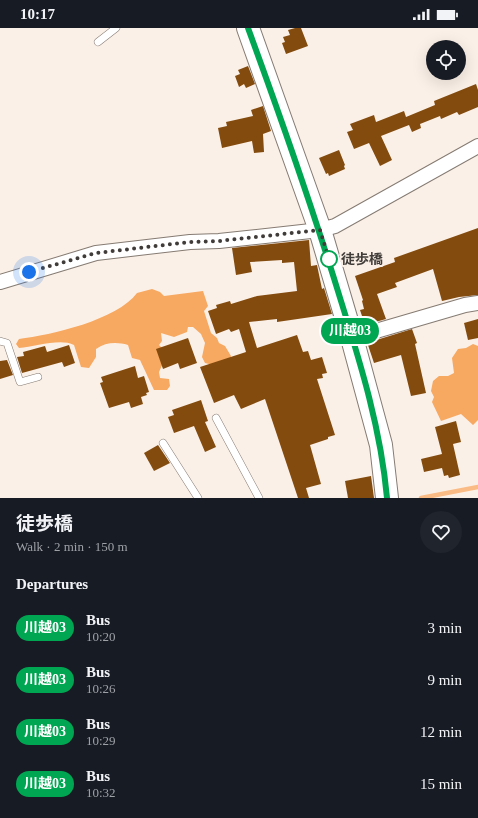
<!DOCTYPE html>
<meta charset="utf-8">
<style>
:root{--surface:#171b24;--page:#20242c;--text:#f1f3f6;--muted:#9ea1a6}
body{margin:0;font-family:"Times New Roman","Noto Sans JP",serif;background:var(--page);color:var(--text);height:100vh;display:flex;flex-direction:column;font-size:15px;white-space:nowrap}
*{box-sizing:border-box;margin:0}
p{font-size:13px;color:var(--muted)}
.icon{flex:none;width:22px;height:22px;fill:none;stroke:currentColor;stroke-width:2;stroke-linecap:round;stroke-linejoin:round}
.map{position:relative;height:470px;overflow:hidden}
.side{display:flex;flex-direction:column;background:var(--surface);flex:1}
.side>*{flex:none}
.badge{padding:0 8px;border-radius:13px;font-size:14px;line-height:26px}
.fabs{position:absolute;left:426px;top:12px;display:grid;gap:8px}
.fabs a{display:grid;place-items:center;width:40px;height:40px;border-radius:50%;background:var(--surface);box-shadow:0 4px 16px #0002;font-size:20px}
.you{position:absolute;width:20px;height:20px;margin:-10px;border:3px solid #fff;border-radius:50%;background:#1a73e8;box-shadow:0 0 0 6px #1a73e833}
.map>.badge{position:absolute;translate:-50% -50%;box-shadow:0 0 0 2px #fff}
h2{padding:0 16px;font-size:15px;line-height:36px}
.round{display:grid;place-items:center;flex:none;width:42px;height:42px;border-radius:21px;background:var(--page)}
.head{display:flex;align-items:center;justify-content:space-between;height:68px;padding:0 16px}
h1{font-size:19px;font-weight:700;line-height:30px}
ul{padding:0;list-style:none}
li{display:flex;align-items:center;gap:12px;height:52px;padding:0 16px}
li div{flex:1}
li b{display:block;font-size:15px}
li em{font-style:normal}
li .badge{min-width:44px;font-weight:700;text-align:center}
.status{display:flex;justify-content:space-between;align-items:center;height:28px;padding:0 20px;background:var(--surface);direction:ltr}
.status svg{height:11px;fill:currentColor}
.map>svg:first-child{display:block}
.forest{fill:#f7a861}
.lines{fill:none;stroke-linecap:round;stroke-linejoin:round}
.stream{stroke:#fbbb84;stroke-width:4.5}
.building{fill:#834b0e}
.service-casing{stroke:#857b73;stroke-width:8}
.minor-casing{stroke:#857b73;stroke-width:16}
.primary-casing{stroke:#857b73;stroke-width:24}
.service{stroke:#fff;stroke-width:7}
.minor{stroke:#fff;stroke-width:14}
.primary{stroke:#fff;stroke-width:22}
.line-casing{stroke:#fff;stroke-width:9}
.line{stroke:#00a651;stroke-width:6}
.walk{stroke:#403c39;stroke-width:4;stroke-dasharray:0 7.2}
.stop-dot{fill:#fff;stroke:#00a651;stroke-width:2}
.labels{text-anchor:middle;dominant-baseline:central;stroke-width:4;stroke-linejoin:round;paint-order:stroke}
.stop-label{font-size:14px;font-weight:bold;fill:#403c39;stroke:#fbf0e7;text-anchor:start}
</style>
<div class="status"><b>10:17</b><svg viewBox="0 0 49 12"><path d="M0 12V9h3v3zM5 12V6h3v6zM10 12V3h3v9zM15 12V0h3v12zM26 1h20v11H26zM47 4h2v5h-2z"/></svg></div>
<div class="map">
<svg width="478" height="470" viewBox="0 0 478 470">
<rect width="100%" height="100%" fill="#fbf0e7"/>
<g class="forest">
<path d="M 152,261 L 160,264 L 164,268 L 203,263 L 208,278 L 204,283 L 211,305 L 217,310 L 219,315 L 225,318 L 231,328 L 229,336 L 217,338 L 205,335 L 202,329 L 205,315 L 201,306 L 193,299 L 188,299 L 187,304 L 174,309 L 161,305 L 162,313 L 159,317 L 164,322 L 164,333 L 159,344 L 160,350 L 169,351 L 170,358 L 167,362 L 154,362 L 140,332 L 132,330 L 128,317 C 117,314 106,314 96,321 L 96,329 L 89,340 L 81,339 L 74,317 C 60,310 35,319 19,320 L 16,316 L 19,311 C 51,307 117,292 137,265 Z"/>
<polygon points="473,316 478,318 478,392 473,397 461,386 441,393 432,374 434,369 431,363 433,353 439,348 448,348 454,345 452,330 458,321 466,320"/>
</g>
<g class="lines">
<polyline class="stream" points="421,470 478,459"/>
</g>
<g class="building">
<polygon points="295,0 301,0 308,18 286,26 282,15 285,14 283,9 290,7 288,2"/>
<polygon points="248,38 255,56 246,60 244,56 239,59 235,48 240,46 238,42"/>
<polygon points="476,56 478,62 478,79 459,87 457,84 441,91 440,88 420,96 421,100 412,104 409,97 381,108 392,132 380,138 369,115 354,121 347,104 353,102 350,96 374,87 376,94 404,83 406,89 435,77 434,73"/>
<polygon points="263,78 271,103 263,106 264,124 254,125 252,113 222,120 218,100 227,98 226,94 253,88 251,82"/>
<polygon points="339,122 345,137 344,138 345,141 329,148 328,145 326,146 319,130"/>
<polygon points="478,200 478,267 459,269 442,273 433,241 395,255 397,259 377,266 386,291 365,297 360,282 364,281 362,273 363,272 355,248 395,234 394,230"/>
<polygon points="309,212 311,238 317,237 322,261 324,260 332,286 277,294 277,291 249,294 257,320 297,307 303,324 308,323 311,332 322,329 327,345 322,346 323,350 317,351 335,407 328,409 328,411 310,417 321,456 306,460 309,470 298,470 265,371 241,381 234,367 214,375 200,339 246,324 239,301 231,304 229,301 216,306 208,283 217,280 216,277 230,273 231,276 257,268 297,263 294,234 282,235 282,232 250,234 252,244 236,247 232,220"/>
<polygon points="478,291 478,310 468,312 464,295"/>
<polygon points="335,295 339,310 331,312 326,298"/>
<polygon points="412,301 417,315 415,316 426,365 411,368 401,327 374,335 368,317 371,316 370,314"/>
<polygon points="188,310 197,335 180,341 178,335 163,341 156,321"/>
<polygon points="69,317 75,335 64,339 62,334 22,345 17,329 24,328 23,324 45,318 47,324"/>
<polygon points="7,332 13,347 0,351 0,333"/>
<polygon points="135,338 138,350 144,348 149,364 146,365 147,367 141,369 143,376 131,380 129,374 109,380 100,355 103,354 101,349"/>
<polygon points="201,372 208,393 205,394 216,419 205,424 194,398 174,405 168,389 174,387 172,382"/>
<polygon points="456,393 461,414 453,416 460,447 449,450 448,447 444,448 442,440 424,444 421,431 442,426 435,399"/>
<polygon points="158,417 170,435 154,443 144,425"/>
<polygon points="371,448 374,470 348,470 345,453"/>
</g>
<g class="lines">
<g class="service-casing">
<g id="service">
<polyline points="98,14 116,0"/>
<polyline points="0,313 7,315 20,354 38,349"/>
<polyline points="216,390 259,470"/>
<polyline points="163,415 198,470"/>
</g>
</g>
<g class="minor-casing">
<g id="minor">
<polyline points="0,254 96,225 190,214 219,213 320,202 335,198 478,118"/>
<polyline points="352,310 465,277 478,275"/>
</g>
</g>
<g class="primary-casing">
<polyline id="primary" points="248,0 320,202 352,310 381,417 387,470"/>
</g>
<use href="#service" class="service"/>
<use href="#minor" class="minor"/>
<use href="#primary" class="primary"/>
</g>
<g class="lines">
<g class="line-casing">
<path id="line" d="M 248,0 C 281,90 313,181 341,273 C 361,337 381,402 387,470"/>
</g>
<use href="#line" class="line"/>
<polyline class="walk" points="29,244 96,225 190,214 219,213 320,202 329,231"/>
</g>
<circle class="stop-dot" cx="329" cy="231" r="8"/>
<g class="labels">
<g class="stop-label">
<text x="341" y="231">徒歩橋</text>
</g>
</g>
</svg>
<div class="fabs">
<a><svg class="icon" aria-label="locate" viewBox="0 0 24 24"><circle cx="12" cy="12" r="6"/><path d="M12 2v4M12 18v4M2 12h4M18 12h4"/></svg></a>
</div>
<div class="you" style="left:29px;top:244px"></div>
<b class="badge" style="left:350px;top:303px;background:#00a651;color:#fff">川越03</b>
</div>
<section class="side">
<div class="head"><div><h1>徒歩橋</h1><p>Walk · 2 min · 150 m</p></div><a class="round"><svg class="icon" aria-label="heart" viewBox="0 0 24 24"><path d="M12 20l-8-8c-3-5 5-10 8-4 3-6 11-1 8 4z"/></svg></a></div>
<h2>Departures</h2>
<ul>
<li><span class="badge" style="background:#00a651;color:#fff">川越03</span><div><b>Bus</b><p>10:20</p></div><em>3 min</em></li>
<li><span class="badge" style="background:#00a651;color:#fff">川越03</span><div><b>Bus</b><p>10:26</p></div><em>9 min</em></li>
<li><span class="badge" style="background:#00a651;color:#fff">川越03</span><div><b>Bus</b><p>10:29</p></div><em>12 min</em></li>
<li><span class="badge" style="background:#00a651;color:#fff">川越03</span><div><b>Bus</b><p>10:32</p></div><em>15 min</em></li>
</ul>
</section>
